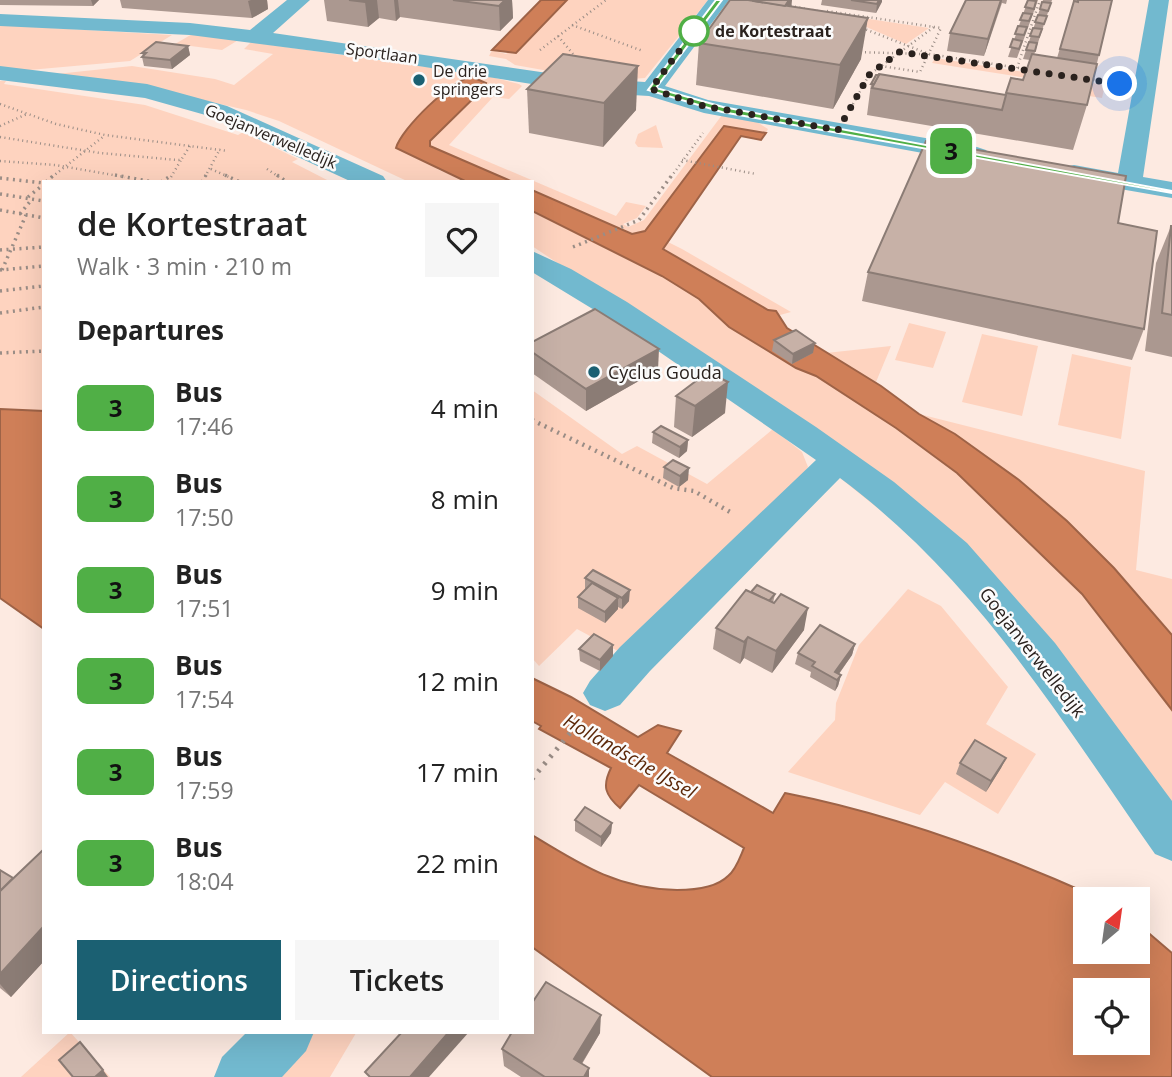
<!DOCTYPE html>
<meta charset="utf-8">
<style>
:root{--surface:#fff;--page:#f6f6f6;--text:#222;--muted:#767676;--accent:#1b6072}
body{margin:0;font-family:"Open Sans",sans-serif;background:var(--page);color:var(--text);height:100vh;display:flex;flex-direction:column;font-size:26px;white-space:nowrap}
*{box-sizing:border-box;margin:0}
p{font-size:23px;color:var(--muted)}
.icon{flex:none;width:38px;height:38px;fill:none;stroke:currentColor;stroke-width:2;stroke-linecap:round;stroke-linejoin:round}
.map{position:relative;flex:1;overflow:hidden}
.panel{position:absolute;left:42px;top:180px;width:492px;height:854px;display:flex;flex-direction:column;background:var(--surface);border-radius:0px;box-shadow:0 7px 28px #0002}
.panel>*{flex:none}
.badge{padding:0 14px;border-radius:10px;font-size:24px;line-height:46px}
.needle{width:46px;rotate:29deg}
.tools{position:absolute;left:1073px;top:887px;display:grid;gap:14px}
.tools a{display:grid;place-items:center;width:77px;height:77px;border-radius:0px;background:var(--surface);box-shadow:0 7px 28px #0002;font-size:35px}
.you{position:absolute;width:35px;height:35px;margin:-18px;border:5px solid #fff;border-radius:50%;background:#1a73e8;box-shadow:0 0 0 10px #1a73e833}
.map>.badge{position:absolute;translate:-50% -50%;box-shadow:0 0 0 4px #fff}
h2{padding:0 35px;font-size:26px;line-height:63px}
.round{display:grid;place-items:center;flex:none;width:74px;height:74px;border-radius:0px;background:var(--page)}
.headline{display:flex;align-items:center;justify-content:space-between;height:119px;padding:0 35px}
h1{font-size:33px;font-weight:600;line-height:52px}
.action{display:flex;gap:14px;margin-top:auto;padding:14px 35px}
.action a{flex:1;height:80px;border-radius:0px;background:var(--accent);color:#fff;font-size:28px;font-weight:600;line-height:80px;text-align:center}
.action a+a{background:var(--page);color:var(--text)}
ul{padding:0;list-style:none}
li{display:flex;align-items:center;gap:21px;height:91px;padding:0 35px}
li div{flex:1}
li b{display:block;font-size:26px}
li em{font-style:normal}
li .badge{min-width:77px;font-weight:700;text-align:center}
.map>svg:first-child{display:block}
.green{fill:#fed3bf}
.water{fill:#cf7f58;stroke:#9e6347;stroke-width:2;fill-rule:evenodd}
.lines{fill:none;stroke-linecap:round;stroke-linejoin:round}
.path-far3{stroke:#9a8d86;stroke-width:2.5;stroke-dasharray:1 3.5;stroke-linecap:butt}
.path-far2{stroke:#9a8d86;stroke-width:3.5;stroke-dasharray:2 4.5;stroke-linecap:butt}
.path-far1{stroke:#9a8d86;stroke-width:4.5;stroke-dasharray:2 5;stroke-linecap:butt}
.path{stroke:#9a8d86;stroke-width:5;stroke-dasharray:2.5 7;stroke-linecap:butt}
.minor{fill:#72b9cf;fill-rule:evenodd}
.wall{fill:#ab9890}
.shaded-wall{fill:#8b7c75}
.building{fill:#c7b1a7;stroke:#8b7c75;stroke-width:2}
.line{fill:#50af46;stroke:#fff;stroke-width:2}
.walk{stroke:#2a221e;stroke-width:7;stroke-dasharray:0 12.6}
.stop-dot{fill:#fff;stroke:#50af46;stroke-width:3.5}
.poi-dot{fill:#1b6072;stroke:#fbfbfb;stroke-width:2.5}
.labels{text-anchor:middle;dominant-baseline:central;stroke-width:5;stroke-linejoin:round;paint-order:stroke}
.far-stop-label{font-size:16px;font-weight:bold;fill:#2a221e;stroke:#fbfbfb;text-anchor:start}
.far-street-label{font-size:16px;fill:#2a221e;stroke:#fbfbfb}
.far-poi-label{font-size:16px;fill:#2a221e;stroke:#fbfbfb;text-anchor:start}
.poi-label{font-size:18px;fill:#2a221e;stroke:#fbfbfb;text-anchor:start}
.street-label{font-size:18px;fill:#2a221e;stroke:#fbfbfb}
.water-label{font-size:19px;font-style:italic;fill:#5c2809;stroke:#fbfbfb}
</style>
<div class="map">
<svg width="1172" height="1077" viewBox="0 0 1172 1077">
<rect width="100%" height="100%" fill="#fdeae1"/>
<g class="green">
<polygon points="566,0 708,0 645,78 605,81 515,65 506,59 489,56 492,50 506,54"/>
<polygon points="836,14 929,28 906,44"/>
<polygon points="0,25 172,35 130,61 18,71 0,69"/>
<polygon points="194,33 240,39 222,50 175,44"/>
<polygon points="251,42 484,75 519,84 522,86 509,99 493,97 449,145 616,216 626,202 646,206 637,218 623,224 628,227 644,220 722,115 757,122 768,129 766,133 724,126 650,225 645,231 632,234 532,190 532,182 513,182 430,146 430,141 485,83 472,77 457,80 398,142 439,170 467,182 409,182 279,121 246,110 181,95 47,75 132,66 215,79 234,85 273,54 244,49"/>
<polygon points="935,58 1105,85 1102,98 1089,96 1091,88 932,63"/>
<polygon points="0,81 6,81 4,84 145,105 238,135 243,132 298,159 292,162 331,182 44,182 44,411 0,409"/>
<polygon points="656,125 663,148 638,147 635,143 638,134"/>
<polygon points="532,211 662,276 699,299 729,327 796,368 816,376 896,428 957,473 999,510 1082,594 1172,710 1172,830 1007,612 646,322 532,246"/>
<polygon points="668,242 682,249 791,312 780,315 768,310 663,248"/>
<polygon points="909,323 946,332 933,368 895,360"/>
<polygon points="982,334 1038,346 1022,416 962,402"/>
<polygon points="891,346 876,382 826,353"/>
<polygon points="1072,354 1131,367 1121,439 1058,425"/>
<polygon points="532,390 622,454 637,446 707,484 773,429 802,452 808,467 801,478 627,656 577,629 539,666 532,658"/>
<path d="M 919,414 L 1145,471 L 1136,570 L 1172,579 L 1172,635 C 1098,548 1021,469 919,414 Z"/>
<polygon points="908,589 941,606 1008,687 986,724 1036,754 998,814 945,782 920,815 788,772 835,720 836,703 859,645"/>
<polygon points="70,1032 110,1077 21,1077"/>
<polygon points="307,1033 356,1033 330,1077 263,1077"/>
</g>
<g class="water">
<polygon points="541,0 567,0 516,53 492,50"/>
<path d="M 472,77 L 486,83 L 484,88 L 430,141 L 430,146 L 513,182 L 467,182 L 396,148 C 401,129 452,79 472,77 Z"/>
<polygon points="724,126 766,133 761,140 741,136 663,249 768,310 776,311 787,328 881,386 919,414 955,434 1019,480 1067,521 1114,568 1172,635 1172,710 1082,594 957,473 896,428 816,376 796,368 729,327 699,299 662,276 532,211 532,190 632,234 645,231"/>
<polygon points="0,409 44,411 44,629 0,598"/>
<path d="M 532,678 L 571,697 L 638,737 L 658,725 L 681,731 L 667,753 L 773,813 L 785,793 C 892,814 996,852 1096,897 L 1100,899 L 1085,900 L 1085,952 L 1138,952 L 1138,924 L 1172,953 L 1172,1077 L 712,1077 L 532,947 L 532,835 C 581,865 618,889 677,890 C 694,890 716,888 728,876 C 736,870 740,857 744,848 L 639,785 L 620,808 C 605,795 602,786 611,768 L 539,729 L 541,726 L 532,721 ZM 1085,990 L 1138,990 L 1138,1043 L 1085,1043 Z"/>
</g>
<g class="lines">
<g class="path-far3">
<polyline points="786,5 828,13"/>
<polyline points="827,11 941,28 920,72 881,66"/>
<polyline points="572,25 643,51"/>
<polyline points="862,28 929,54 1032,70"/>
<polyline points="558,36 573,54"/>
<polyline points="540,50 606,0"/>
<polyline points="856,52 921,54"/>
<polyline points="1017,68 1040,0"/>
<polyline points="1089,79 1115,83"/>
<polyline points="0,104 56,124 105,135 228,151"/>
<polyline points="853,104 869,75 934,27"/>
<polyline points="0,126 27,114"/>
<polyline points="0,137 100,153 177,160 181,160 190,146"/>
<polyline points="682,160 756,174"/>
<polyline points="0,161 55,165 125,177"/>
<polyline points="211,169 229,177"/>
<polyline points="267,169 279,177"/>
<polyline points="52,177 104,136"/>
<polyline points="171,177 181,160"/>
<polyline points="205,177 220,149"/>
<polyline points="671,177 703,133"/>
</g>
<g class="path-far2">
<polyline points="115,175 153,182"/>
<polyline points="225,175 240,182"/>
<polyline points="277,175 287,182"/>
<polyline points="0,178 44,183"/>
<polyline points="46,182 54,175"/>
<polyline points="161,182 172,175"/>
<polyline points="202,182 206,175"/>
<polyline points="0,194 44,201"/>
<polyline points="28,197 44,184"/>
<polyline points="0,210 44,218"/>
<polyline points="20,214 32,199"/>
<polyline points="573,247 639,220 672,175"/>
<polyline points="0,250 44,247"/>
<polyline points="0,270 44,266"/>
<polyline points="2,270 26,215"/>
<polyline points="0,291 44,286"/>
<polyline points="0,313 44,307"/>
<polyline points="0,353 44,351"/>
</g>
<polyline class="path-far1" points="532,420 673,488 694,491 730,512"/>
<polyline class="path" points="532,779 580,721"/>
<g class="minor">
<polygon points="287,0 310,0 273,33 582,78 645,82 708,0 729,0 665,86 708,100 977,147 986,150 990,155 986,160 977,163 704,113 649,96 582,92 368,58 190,35 0,26 0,14 190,23 250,30"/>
<polygon points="1149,0 1169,0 1143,177 1172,182 1172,198 1074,181 1065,179 1061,173 1065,167 1074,165 1118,173"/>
<polygon points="0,66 147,84 227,106 383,176 387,182 352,182 209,116 145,98 0,80"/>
<path d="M 532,251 L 571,269 L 627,302 L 816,427 L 894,482 L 967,543 L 1055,643 L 1172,801 L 1172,861 L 1155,854 C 1059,717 977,580 840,478 L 650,671 L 620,705 L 605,711 L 590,705 L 583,693 L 590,681 L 620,647 L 816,460 L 632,333 L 532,272 Z"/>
<polygon points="247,1032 314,1032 306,1051 282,1077 214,1077 222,1057"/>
</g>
</g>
<g class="wall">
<polygon points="0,0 99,0 93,6 0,5"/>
<polygon points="120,0 267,0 268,9 252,18 122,8"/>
<polygon points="324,0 512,0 513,18 500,31 400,17 396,21 379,18 368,27 327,21"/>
<polygon points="822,0 882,0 876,13 821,5"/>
<polygon points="966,0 1007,0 1006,4 1002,3 984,56 947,51 950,33"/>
<polygon points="1028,0 1038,0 1017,58 1008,57"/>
<polygon points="1043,0 1052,0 1034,55 1057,58 1073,4 1073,0 1112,0 1087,105 1073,150 867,115 871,84 1006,95 1011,78 1023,80 1030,60 1023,59"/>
<polygon points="754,1 791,6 861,59 833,109 696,85 699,43"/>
<polygon points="188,46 190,55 172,69 144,66 142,57 143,56 142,53"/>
<polygon points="563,54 636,110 603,147 529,133 527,89"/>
<polygon points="1117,77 1126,79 1122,93 1113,92"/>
<polygon points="1118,223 1144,329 1132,360 862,301 868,272"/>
<polygon points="1171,226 1172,226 1172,357 1145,351 1156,263"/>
<polygon points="774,340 813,353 792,364 772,351"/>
<polygon points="532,342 658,370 586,411 532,373"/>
<polygon points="676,396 725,413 692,437 674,427"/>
<polygon points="653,432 688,440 687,451 679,458 652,443"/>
<polygon points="664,467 688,480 679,487 663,478"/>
<polygon points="585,578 629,601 622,609 618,607 618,609 605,623 578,608 578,597 586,589 585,589"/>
<polygon points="751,592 775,594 773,603 804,630 772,673 744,658 740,664 713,649 716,628"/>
<polygon points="855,644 852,655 839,674 841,675 838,686 835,691 810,677 811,672 795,664 798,653"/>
<polygon points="579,649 613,656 600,671 580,661"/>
<polygon points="1006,758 1001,768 986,792 956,774 960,763"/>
<polygon points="575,820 612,823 611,833 601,847 575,831"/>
<polygon points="44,849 44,961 11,997 0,988 0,870 13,878"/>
<polygon points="600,1033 582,1064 589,1077 521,1077 504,1066 502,1049"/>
</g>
<g class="shaded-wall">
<polygon points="91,0 99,0 93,6"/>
<polygon points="251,0 267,0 268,9 252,18 248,1"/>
<polygon points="368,0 377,0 379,18 368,27 365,2"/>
<polygon points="394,0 398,0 400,17 396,21"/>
<polygon points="505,0 512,0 513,18 500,31 499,6"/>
<polygon points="789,0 792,0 791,11 776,20"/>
<polygon points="879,0 882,0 882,2 876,13 877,4"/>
<polygon points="1001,0 1002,0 984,56 988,39"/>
<polygon points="868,18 861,59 833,109 840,65"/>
<polygon points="188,46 190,55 172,69 170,60"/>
<polygon points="638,66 636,110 603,147 604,103"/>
<polygon points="815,343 813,353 792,364 793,354"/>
<polygon points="659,349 658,370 586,411 586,389"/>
<polygon points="728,382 725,413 692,437 695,406"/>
<polygon points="688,440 687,451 679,458 680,447"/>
<polygon points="689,468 688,480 679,487 680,476"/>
<polygon points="630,590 629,601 622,609 622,598"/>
<polygon points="618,598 618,609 605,623 605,612"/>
<polygon points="808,608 804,630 772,673 776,651"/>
<polygon points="748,637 744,658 740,664 744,642"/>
<polygon points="855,644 852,655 835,679 835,672"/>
<polygon points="613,645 613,656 600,671 600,660"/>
<polygon points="841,675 838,686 835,691 837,680"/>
<polygon points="1006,758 1001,768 986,792 991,781"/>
<polygon points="612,823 611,833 601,847 601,837"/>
<polygon points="44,926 44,961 11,997 0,984 0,974"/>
<polygon points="601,1015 600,1033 574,1076 574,1059"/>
<polygon points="449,1032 469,1032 429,1077 410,1077"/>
<polygon points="589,1068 589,1077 584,1077"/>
<polygon points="103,1070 108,1077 95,1077"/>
</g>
<g class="building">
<polygon points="349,0 368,0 365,2"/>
<polygon points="453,0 505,0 499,6"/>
<polygon points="730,0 748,0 868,18 840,65 699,43"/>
<polygon points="755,0 789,0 785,6 754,1"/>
<polygon points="851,0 879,0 877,4"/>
<polygon points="966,0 1001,0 988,39 950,33"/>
<polygon points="1028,0 1036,1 1034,9 1025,7"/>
<polygon points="1078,0 1112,0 1099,55 1060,49 1074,1 1078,2"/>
<polygon points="1042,2 1051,3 1048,11 1040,9"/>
<polygon points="1023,13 1032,14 1029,21 1020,20"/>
<polygon points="1038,15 1047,16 1044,24 1035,22"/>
<polygon points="1018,26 1027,27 1024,35 1015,34"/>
<polygon points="1033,28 1042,29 1039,37 1030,36"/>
<polygon points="1013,39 1022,41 1019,49 1010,47"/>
<polygon points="156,42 188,46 170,60 142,57 146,53 142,53"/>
<polygon points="1029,42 1037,43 1035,51 1026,50"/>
<polygon points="563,54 638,66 604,103 527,89"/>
<polygon points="1032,54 1097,64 1087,105 1006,93 1011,78 1023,80"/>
<polygon points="879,74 1006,95 1002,110 872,88"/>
<polygon points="876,75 879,75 874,84 871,84"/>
<polygon points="1117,77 1126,79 1125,84 1116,83"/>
<polygon points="926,141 1126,176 1118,223 1157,231 1144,329 868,272"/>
<polygon points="1171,226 1172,226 1172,315 1162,313"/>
<polygon points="595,309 659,349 586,389 532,352 532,342"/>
<polygon points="796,330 815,343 793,354 774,340"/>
<polygon points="708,372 728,382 695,406 676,396"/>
<polygon points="661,426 688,440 680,447 653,432"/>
<polygon points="673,460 689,468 680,476 664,467"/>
<polygon points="593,570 630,590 622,598 585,578"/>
<polygon points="592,583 618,598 605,612 578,597"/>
<polygon points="757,585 775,594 769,601 751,592"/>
<polygon points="746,590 774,603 781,594 808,608 776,651 748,637 744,642 716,628"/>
<polygon points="820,625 855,644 835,672 841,675 837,680 812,666 815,662 798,653"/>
<polygon points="594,634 613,645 600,660 579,649"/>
<polygon points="975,740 1006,758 991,781 960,763"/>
<polygon points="585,807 612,823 601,837 575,820"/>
<polygon points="44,849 44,926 0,974 0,891"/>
<polygon points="0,870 13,878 0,891"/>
<polygon points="546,982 601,1015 574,1059 589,1068 584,1077 545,1077 502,1049 512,1032 532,1032 532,1003"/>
<polygon points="402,1032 449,1032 410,1077 370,1077 365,1072"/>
<polygon points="80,1042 103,1070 95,1077 73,1077 59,1060"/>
</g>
<polygon class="line" points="716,0 722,0 656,88 723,107 1172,191 1172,193 722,112 648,90"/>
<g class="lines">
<polyline class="walk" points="694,31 651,89 704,106 838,130 869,75 899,52 1120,84"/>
</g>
<circle class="stop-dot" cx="694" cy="31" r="14"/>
<g class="poi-dot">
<circle cx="419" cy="80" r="7"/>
<circle cx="594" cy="372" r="7"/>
</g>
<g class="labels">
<g class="far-stop-label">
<text x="715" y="31">de Kortestraat</text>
</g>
<g class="far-street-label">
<text transform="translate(382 53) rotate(8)">Sportlaan</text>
<text transform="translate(271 136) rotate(23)">Goejanverwelledijk</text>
</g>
<g class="far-poi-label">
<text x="433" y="71">De drie<tspan x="433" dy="18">springers</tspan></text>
</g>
<g class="poi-label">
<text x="608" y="372">Cyclus Gouda</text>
</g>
<g class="street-label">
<text transform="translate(1033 652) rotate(52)">Goejanverwelledijk</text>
</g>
<g class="water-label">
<text transform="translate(630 756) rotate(30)">Hollandsche IJssel</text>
</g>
</g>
</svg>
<div class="tools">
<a><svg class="needle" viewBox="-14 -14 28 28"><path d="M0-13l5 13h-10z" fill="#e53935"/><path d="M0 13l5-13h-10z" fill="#767676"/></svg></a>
<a><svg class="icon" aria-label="locate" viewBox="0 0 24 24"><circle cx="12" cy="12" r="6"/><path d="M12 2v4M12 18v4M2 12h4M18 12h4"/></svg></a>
</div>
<div class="you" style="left:1120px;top:84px"></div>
<b class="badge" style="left:951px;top:151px;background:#50af46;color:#111">3</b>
<section class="panel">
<div class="headline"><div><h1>de Kortestraat</h1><p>Walk · 3 min · 210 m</p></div><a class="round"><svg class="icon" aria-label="heart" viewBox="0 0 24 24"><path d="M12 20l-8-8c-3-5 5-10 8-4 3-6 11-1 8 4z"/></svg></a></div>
<h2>Departures</h2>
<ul>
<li><span class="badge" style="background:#50af46;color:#111">3</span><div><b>Bus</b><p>17:46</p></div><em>4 min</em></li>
<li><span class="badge" style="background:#50af46;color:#111">3</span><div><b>Bus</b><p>17:50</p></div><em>8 min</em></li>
<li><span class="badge" style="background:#50af46;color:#111">3</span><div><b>Bus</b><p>17:51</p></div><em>9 min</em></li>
<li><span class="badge" style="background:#50af46;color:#111">3</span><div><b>Bus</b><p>17:54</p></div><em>12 min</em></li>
<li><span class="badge" style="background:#50af46;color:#111">3</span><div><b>Bus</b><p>17:59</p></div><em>17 min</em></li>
<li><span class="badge" style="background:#50af46;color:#111">3</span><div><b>Bus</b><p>18:04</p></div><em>22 min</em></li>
</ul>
<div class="action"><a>Directions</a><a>Tickets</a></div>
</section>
</div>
